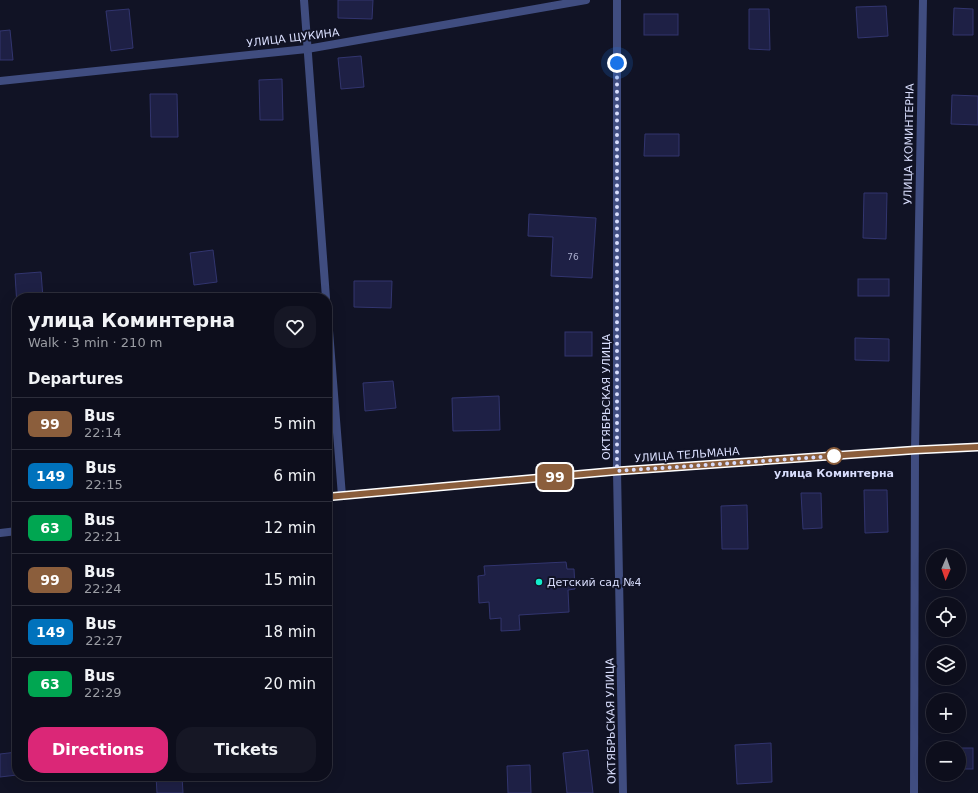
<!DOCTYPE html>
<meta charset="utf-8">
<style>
:root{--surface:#0d0e1c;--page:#161725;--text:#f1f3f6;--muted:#9a9ca3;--line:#2d2e3b;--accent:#db2777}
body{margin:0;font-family:"DejaVu Sans",sans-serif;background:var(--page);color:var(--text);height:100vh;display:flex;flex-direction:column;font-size:15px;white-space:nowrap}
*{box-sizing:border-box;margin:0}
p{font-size:13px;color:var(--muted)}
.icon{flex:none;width:22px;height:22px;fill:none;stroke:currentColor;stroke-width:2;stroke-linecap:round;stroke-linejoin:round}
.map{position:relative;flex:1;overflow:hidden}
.drawer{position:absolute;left:12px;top:293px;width:320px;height:488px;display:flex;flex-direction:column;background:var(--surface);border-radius:16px;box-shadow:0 4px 16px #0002,0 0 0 1px var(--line)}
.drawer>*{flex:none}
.badge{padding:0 8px;border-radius:6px;font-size:14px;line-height:26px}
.needle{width:26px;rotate:182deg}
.tools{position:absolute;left:926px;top:549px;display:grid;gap:8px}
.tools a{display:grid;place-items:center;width:40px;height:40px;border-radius:50%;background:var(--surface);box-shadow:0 4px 16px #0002,0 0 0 1px var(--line);font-size:20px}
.you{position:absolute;width:20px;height:20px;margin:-10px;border:3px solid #fff;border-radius:50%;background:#1a73e8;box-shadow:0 0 0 6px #1a73e833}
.map>.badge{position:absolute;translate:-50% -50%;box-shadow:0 0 0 2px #fff}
h2{padding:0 16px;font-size:15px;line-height:36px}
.round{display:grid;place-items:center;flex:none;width:42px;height:42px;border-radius:16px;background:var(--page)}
.summary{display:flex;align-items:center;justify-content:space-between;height:68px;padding:0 16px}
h1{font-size:19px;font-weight:700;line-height:30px}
.primary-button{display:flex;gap:8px;margin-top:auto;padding:8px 16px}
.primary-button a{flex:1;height:46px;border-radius:16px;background:var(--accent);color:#fff;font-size:16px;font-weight:700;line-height:46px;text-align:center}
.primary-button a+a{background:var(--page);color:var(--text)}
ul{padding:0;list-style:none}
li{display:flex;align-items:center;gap:12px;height:52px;padding:0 16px;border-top:1px solid var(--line)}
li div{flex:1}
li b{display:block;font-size:15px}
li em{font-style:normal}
li .badge{min-width:44px;font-weight:700;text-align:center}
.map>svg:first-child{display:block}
.building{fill:#1e2045;stroke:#32356f}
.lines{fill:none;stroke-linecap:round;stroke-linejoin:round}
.minor{stroke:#404d80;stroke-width:8}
.tertiary{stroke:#404d80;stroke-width:8}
.line-casing{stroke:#fff;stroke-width:9}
.line{stroke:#8b5e3c;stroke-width:6}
.walk{stroke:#d8ddfc;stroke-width:4;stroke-dasharray:0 7.2}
.stop-dot{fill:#fff;stroke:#8b5e3c;stroke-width:2}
.poi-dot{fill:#13edcc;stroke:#111325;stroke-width:1.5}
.labels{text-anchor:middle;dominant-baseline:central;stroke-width:4;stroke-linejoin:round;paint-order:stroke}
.number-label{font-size:9px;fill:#aaaece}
.street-label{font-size:11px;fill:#d8ddfc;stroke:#111325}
.stop-label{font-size:11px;font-weight:bold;fill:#d8ddfc;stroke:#111325}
.poi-label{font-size:11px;fill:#d8ddfc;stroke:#111325;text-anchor:start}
</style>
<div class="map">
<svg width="978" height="793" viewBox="0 0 978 793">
<rect width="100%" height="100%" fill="#111325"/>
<g class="building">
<polygon points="338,0 373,0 372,19 338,18"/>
<polygon points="886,6 888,36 858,38 856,7"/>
<polygon points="954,8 973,9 973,35 953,35"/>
<polygon points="129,9 133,48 111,51 106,11"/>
<polygon points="749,9 769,9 770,50 749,49"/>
<rect x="644" y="14" width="34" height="21"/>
<polygon points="10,30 13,60 0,60 0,31"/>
<polygon points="361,56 364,87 341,89 338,58"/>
<polygon points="282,79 283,120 260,120 259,80"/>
<polygon points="150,94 177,94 178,137 151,137"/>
<polygon points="952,95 978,96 978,125 951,124"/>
<polygon points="645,134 679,134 679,156 644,156"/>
<polygon points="864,193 887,193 886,239 863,238"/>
<polygon points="529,214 596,218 592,278 551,276 553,237 528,236"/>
<polygon points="213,250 217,282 194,285 190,253"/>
<polygon points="41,272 43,298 17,298 17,306 15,274"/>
<rect x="858" y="279" width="31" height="17"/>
<polygon points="354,281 392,281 391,308 354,307"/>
<rect x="565" y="332" width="27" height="24"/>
<polygon points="855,338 889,339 889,361 855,360"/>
<polygon points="393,381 396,408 365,411 363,383"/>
<polygon points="499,396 500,430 453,431 452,398"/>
<polygon points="864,490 887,490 888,532 865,533"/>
<polygon points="801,493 821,493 822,528 803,529"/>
<polygon points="747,505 748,549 722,549 721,506"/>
<polygon points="566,562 567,569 574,569 575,589 568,590 569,612 519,615 520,630 501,631 501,618 490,619 489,602 479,603 478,576 485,575 484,566"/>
<polygon points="771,743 772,782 737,784 735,745"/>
<rect x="959" y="748" width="14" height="21"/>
<polygon points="588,750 593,793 567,793 563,753"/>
<polygon points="17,752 17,775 0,777 0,754"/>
<polygon points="530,765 531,793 508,793 507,766"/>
<polygon points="156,776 182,776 183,793 157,793"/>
</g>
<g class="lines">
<g class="minor">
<polyline points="304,0 326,298"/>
<polyline points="0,81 307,49 586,0"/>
<polyline points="327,305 342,496"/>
<polyline points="914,793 915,450 923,0"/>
</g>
<g class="tertiary">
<polyline points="617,0 617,471 623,793"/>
<polyline points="327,497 617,471 915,450 978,447"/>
<polyline points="0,533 17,531"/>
</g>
</g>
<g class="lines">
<g class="line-casing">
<polyline id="line" points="327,497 617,471 915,450 978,447"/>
</g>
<use href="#line" class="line"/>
<polyline class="walk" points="617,63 617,471 836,456 834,456"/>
</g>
<circle class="stop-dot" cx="834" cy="456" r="8"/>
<circle class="poi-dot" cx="539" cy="582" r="4"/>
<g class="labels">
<g class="number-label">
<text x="573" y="257">76</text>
</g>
<g class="street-label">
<text transform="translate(293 38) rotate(-7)">УЛИЦА ЩУКИНА</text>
<text transform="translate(909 144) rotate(-89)">УЛИЦА КОМИНТЕРНА</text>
<text transform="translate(606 397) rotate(-90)">ОКТЯБРЬСКАЯ УЛИЦА</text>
<text transform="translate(687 455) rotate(-4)">УЛИЦА ТЕЛЬМАНА</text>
<text transform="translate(611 721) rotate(-91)">ОКТЯБРЬСКАЯ УЛИЦА</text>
</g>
<g class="stop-label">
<text x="834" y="473">улица Коминтерна</text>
</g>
<g class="poi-label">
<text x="547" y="582">Детский сад №4</text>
</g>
</g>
</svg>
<div class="tools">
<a><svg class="needle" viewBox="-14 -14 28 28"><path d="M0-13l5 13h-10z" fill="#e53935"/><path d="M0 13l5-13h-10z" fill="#9a9ca3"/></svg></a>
<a><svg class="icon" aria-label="locate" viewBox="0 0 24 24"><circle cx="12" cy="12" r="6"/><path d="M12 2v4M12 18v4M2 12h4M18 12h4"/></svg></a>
<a><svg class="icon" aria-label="layers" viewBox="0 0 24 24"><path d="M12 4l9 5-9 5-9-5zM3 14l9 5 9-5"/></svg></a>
<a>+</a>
<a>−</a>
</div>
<div class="you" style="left:617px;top:63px"></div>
<b class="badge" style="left:555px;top:477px;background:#8b5e3c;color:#fff">99</b>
<section class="drawer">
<div class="summary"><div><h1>улица Коминтерна</h1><p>Walk · 3 min · 210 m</p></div><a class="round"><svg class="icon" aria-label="heart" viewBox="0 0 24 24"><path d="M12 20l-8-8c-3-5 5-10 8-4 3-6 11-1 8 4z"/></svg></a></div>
<h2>Departures</h2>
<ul>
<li><span class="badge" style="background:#8b5e3c;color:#fff">99</span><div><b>Bus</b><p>22:14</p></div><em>5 min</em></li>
<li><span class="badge" style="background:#0072bc;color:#fff">149</span><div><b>Bus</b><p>22:15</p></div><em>6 min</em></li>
<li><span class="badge" style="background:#00a651;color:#fff">63</span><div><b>Bus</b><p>22:21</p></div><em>12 min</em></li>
<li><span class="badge" style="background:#8b5e3c;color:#fff">99</span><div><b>Bus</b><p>22:24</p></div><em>15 min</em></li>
<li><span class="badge" style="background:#0072bc;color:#fff">149</span><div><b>Bus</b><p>22:27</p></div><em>18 min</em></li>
<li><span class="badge" style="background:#00a651;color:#fff">63</span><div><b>Bus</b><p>22:29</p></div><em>20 min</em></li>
</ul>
<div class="primary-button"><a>Directions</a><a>Tickets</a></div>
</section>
</div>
